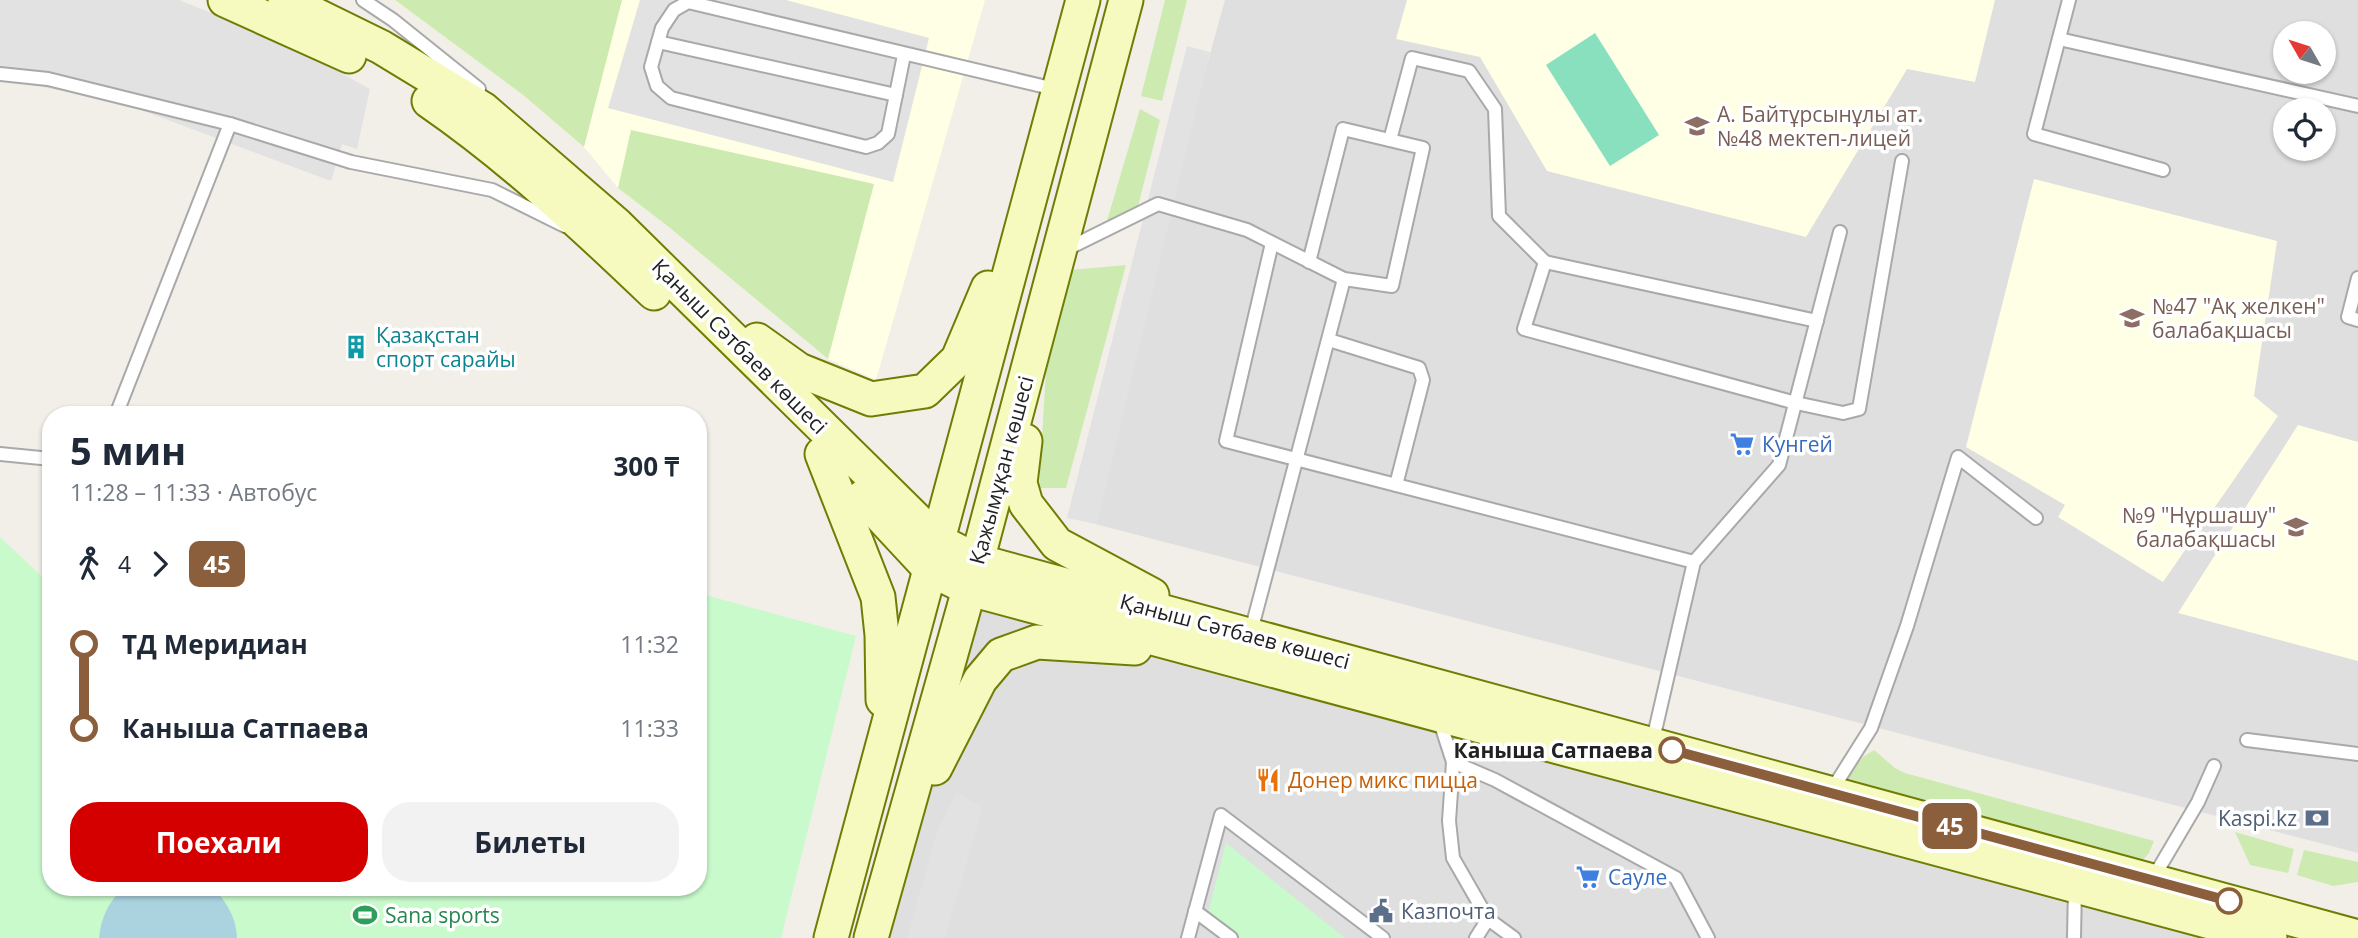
<!DOCTYPE html>
<html lang="ru">
<meta charset="utf-8">
<style>
:root{--surface:#fff;--page:#f2f2f3;--text:#1f2937;--muted:#747a83;--accent:#d40000}
body{margin:0;font-family:"Open Sans",sans-serif;background:var(--page);color:var(--text);height:100vh;display:flex;flex-direction:column;font-size:26px;white-space:nowrap}
*{box-sizing:border-box;margin:0}
p{font-size:23px;color:var(--muted)}
.icon{flex:none;width:38px;height:38px;fill:none;stroke:currentColor;stroke-width:2;stroke-linecap:round;stroke-linejoin:round}
.map{position:relative;flex:1;overflow:hidden}
.sheet{position:absolute;left:42px;top:406px;width:665px;height:490px;display:flex;flex-direction:column;background:var(--surface);border-radius:28px;box-shadow:0 2px 5px #0004}
.sheet>*{flex:none}
.badge{padding:0 14px;border-radius:10px;font-size:24px;line-height:46px}
.needle{width:46px;rotate:309deg}
.controls{position:absolute;left:2273px;top:21px;display:grid;gap:14px}
.controls a{display:grid;place-items:center;width:63px;height:63px;border-radius:50%;background:var(--surface);box-shadow:0 2px 5px #0004;font-size:35px}
.map>.badge{position:absolute;translate:-50% -50%;box-shadow:0 0 0 4px #fff}
.legs{display:flex;align-items:center;gap:10px;height:77px;padding:0 28px;font-size:23px}
.legs p{margin-inline-start:auto}
.headline{display:flex;align-items:center;justify-content:space-between;height:119px;padding:0 28px}
h1{font-size:38px;font-weight:700;line-height:52px}
.cta{display:flex;gap:14px;margin-top:auto;padding:14px 28px}
.cta a{flex:1;height:80px;border-radius:28px;background:var(--accent);color:#fff;font-size:28px;font-weight:700;line-height:80px;text-align:center}
.cta a+a{background:var(--page);color:var(--text)}
ul{padding:0 28px;list-style:none}
li{display:flex;align-items:center;gap:24px;height:84px;font-size:26px}
li i{display:grid;place-items:center;width:10px;height:100%;margin:0 9px;background:currentColor}
li i::after{content:'';width:18px;height:18px;margin:-9px;border:5px solid;border-radius:50%;background:var(--surface)}
li p{margin-inline-start:auto}
li:first-child i{background:linear-gradient(#0000 50%,currentColor 0)}
li:last-child i{background:linear-gradient(currentColor 50%,#0000 0)}
.map>svg:first-child{display:block}
.residential{fill:#e0dfdf;fill-rule:evenodd}
.education{fill:#ffffe5}
.grass{fill:#cdebb0}
.park{fill:#c8facc}
.pitch{fill:#88e0be}
.parking{fill:#e2e2e2}
.water{fill:#aad3df}
.lines{fill:none;stroke-linecap:round;stroke-linejoin:round}
.lane-casing{stroke:#a9a9a9;stroke-width:16}
.secondary-casing{stroke:#707d05;stroke-width:37}
.lane{stroke:#fff;stroke-width:12}
.secondary{stroke:#f7fabf;stroke-width:33}
.line-1-casing{stroke:#fff;stroke-width:16}
.line-1{stroke:#8b5e3c;stroke-width:10}
.stop-1-dot{fill:#fff;stroke:#8b5e3c;stroke-width:3.5}
.labels{text-anchor:middle;dominant-baseline:central;stroke-width:7;stroke-linejoin:round;paint-order:stroke}
.education-label{font-size:21px;fill:#785e54;stroke:#fff;text-anchor:start}
.culture-label{font-size:21px;fill:#0d838f;stroke:#fff;text-anchor:start}
.street-label{font-size:21px;fill:#222;stroke:#fff}
.shop-label{font-size:21px;fill:#366cbe;stroke:#fff;text-anchor:start}
.stop-label{font-size:21px;font-weight:bold;fill:#222;stroke:#fff;text-anchor:end}
.food-label{font-size:21px;fill:#c56008;stroke:#fff;text-anchor:start}
.service-label{font-size:21px;fill:#4e5e75;stroke:#fff;text-anchor:end}
.leisure-label{font-size:21px;fill:#27864d;stroke:#fff;text-anchor:start}
</style>
<div class="map">
<svg width="2358" height="938" viewBox="0 0 2358 938">
<rect width="100%" height="100%" fill="#f2efe9"/>
<g class="residential">
<path d="M 1225,0 L 2358,0 L 2358,853 L 1080,520 ZM 2286,33 L 2324,33 L 2324,72 L 2286,72 ZM 2286,110 L 2324,110 L 2324,149 L 2286,149 Z"/>
<polygon points="970,589 2269,938 871,938"/>
</g>
<g class="education">
<polygon points="395,0 985,0 876,380 828,359 670,228 618,188 584,147 523,95"/>
<polygon points="1407,0 1995,0 1975,82 1907,69 1806,237 1547,171 1480,57 1396,39"/>
<polygon points="2034,179 2277,241 2254,396 2278,416 2163,582 2058,517 2065,505 1966,447"/>
<polygon points="2298,425 2358,442 2358,661 2178,613"/>
</g>
<g class="grass">
<polygon points="395,0 622,0 584,147 523,95"/>
<polygon points="1165,0 1187,0 1162,101 1141,96"/>
<polygon points="1140,109 1160,120 1137,210 1106,224"/>
<polygon points="631,130 874,184 828,359 670,228 618,188"/>
<polygon points="1126,265 1066,488 1039,488 1047,353 1070,270"/>
<polygon points="1874,750 1895,768 1905,773 2154,841 2149,853 2141,862 1841,784 1863,757"/>
<polygon points="2235,832 2294,849 2288,873 2250,865"/>
<polygon points="2304,850 2358,862 2358,882 2333,886 2297,875"/>
</g>
<g class="park">
<polygon points="0,537 51,585 51,887 698,887 698,593 856,636 781,938 0,938"/>
<polygon points="1226,843 1345,938 1241,938 1208,913"/>
</g>
<polygon class="pitch" points="1595,33 1659,135 1610,166 1546,65"/>
<g class="parking">
<polygon points="0,0 179,0 287,43 370,89 357,149 342,144 331,181 117,101 0,79"/>
<polygon points="640,0 786,0 929,38 893,182 608,108"/>
<polygon points="1187,46 1210,52 1097,524 1067,518"/>
<polygon points="957,793 983,807 945,938 907,938 938,828"/>
</g>
<path class="water" d="M 123,887 L 213,887 C 227,903 236,917 237,938 L 99,938 C 101,916 109,903 123,887 Z"/>
<g class="lines">
<g class="lane-casing">
<g id="lane">
<polyline points="363,0 393,20 479,89"/>
<polyline points="2069,0 2034,134 2163,170"/>
<polyline points="2059,39 2358,106"/>
<polyline points="658,42 896,95"/>
<polyline points="904,55 888,134 878,143 866,147 671,98 657,86 651,67 662,28 674,10 688,2 1059,90"/>
<polyline points="0,74 48,79 230,124 351,162 492,190 565,226"/>
<polyline points="1390,140 1412,58 1469,71 1495,109 1499,216 1545,262"/>
<polyline points="1272,243 1226,441 1694,562"/>
<polyline points="1063,251 1158,204 1247,230 1344,279 1250,635"/>
<polyline points="1309,262 1343,129 1423,148 1392,286 1344,279"/>
<polyline points="2358,278 2348,317 2358,320"/>
<polyline points="1817,321 1545,262 1524,329 1796,403 1843,413 1859,409 1902,161"/>
<polyline points="1329,340 1419,368 1423,380 1396,485"/>
<polyline points="116,415 230,124"/>
<polyline points="0,454 51,459"/>
<polyline points="1439,719 1453,762 1449,821 1453,858 1488,919 1514,938"/>
<polyline points="2247,740 2358,754"/>
<polyline points="1652,744 1694,562 1779,465 1840,232"/>
<polyline points="1453,762 1495,780 1676,878 1708,938"/>
<polyline points="1830,793 1871,728 1907,626 1958,457 2036,518"/>
<polyline points="2152,880 2198,802 2214,766"/>
<polyline points="1195,911 1231,938"/>
<polyline points="1188,938 1221,815 1383,938"/>
<polyline points="1476,938 1488,919"/>
<polyline points="2074,938 2075,886"/>
</g>
</g>
<g class="secondary-casing">
<g id="secondary">
<polyline points="225,0 349,56"/>
<polyline points="285,0 381,47 483,109 616,224 938,541 977,561 2358,937"/>
<path d="M 429,101 C 510,157 583,225 654,293"/>
<polyline points="757,340 799,370 871,399 925,391 958,359 988,288"/>
<polyline points="1025,441 1020,483 1026,504 1057,544 1152,595"/>
<polyline points="822,454 878,597 882,635 883,700"/>
<polyline points="863,497 930,569 970,589 2270,938"/>
<polyline points="935,768 980,680 1001,655 1037,642 1135,648"/>
<polyline points="831,938 1083,0"/>
<polyline points="871,938 977,561 1126,0"/>
</g>
</g>
<use href="#lane" class="lane"/>
<use href="#secondary" class="secondary"/>
</g>
<g class="lines">
<g class="line-1-casing">
<polyline id="line-1" points="1672,750 2229,901"/>
</g>
<use href="#line-1" class="line-1"/>
</g>
<defs>
<g id="school-bare" transform="scale(1.89)"><path d="M0-5L7-2L0 1L-7-2ZM-4 1L0 2.5L4 1V4Q0 6-4 4Z" fill="#8d6e63" stroke="#fff" stroke-width="2.5" paint-order="stroke"/></g>
<g id="building-bare" transform="scale(1.89)"><path d="M-4-6H4V6H1V3H-1V6H-4ZM-2.5-4.3h1.7v1.8h-1.7ZM.8-4.3h1.7v1.8H.8ZM-2.5-1h1.7V.8h-1.7ZM.8-1h1.7V.8H.8Z" fill="#0f9aa8" stroke="#fff" stroke-width="2.5" paint-order="stroke"/></g>
<g id="supermarket-bare" transform="scale(1.89)"><path d="M-6-5.5h2.5l.6 2H6L4.5 2H-2.5L-4.4-4H-6ZM-1.5 3.2a1.3 1.3 0 1 0 .1 0ZM3 3.2a1.3 1.3 0 1 0 .1 0Z" fill="#3f7fe0" stroke="#fff" stroke-width="2.5" paint-order="stroke"/></g>
<g id="restaurant-bare" transform="scale(1.89)"><path d="M-5-6h1v4h1v-4h1v4h1v-4h1v5L-1.5 .5V6h-2V.5L-5-1ZM5-6V6H3V1.5H1.5Q1.5-4 5-6Z" fill="#e8710a" stroke="#fff" stroke-width="2.5" paint-order="stroke"/></g>
<g id="bank-bare" transform="scale(1.89)"><path d="M-6-4H6V4H-6ZM0-2.3a2.3 2.3 0 1 0 0 4.6a2.3 2.3 0 1 0 0-4.6Z" fill="#5c6f8a" stroke="#fff" stroke-width="2.5" paint-order="stroke"/></g>
<g id="civic-bare" transform="scale(1.89)"><path d="M-.6-6.5H3V-4.5H.6V-3L4-1V1h2V6H-6V1h2V-1L-.6-3ZM-1.2 2.5V6h2.4V2.5Z" fill="#5c6f8a" stroke="#fff" stroke-width="2.5" paint-order="stroke"/></g>
<g id="stadium-bare" transform="scale(1.89)"><path d="M0-5a6.5 5 0 1 0 0 10a6.5 5 0 1 0 0-10ZM-3.5-1.8h7v3.6h-7Z" fill="#2e9e5b" stroke="#fff" stroke-width="2.5" paint-order="stroke"/></g>
</defs>
<g fill-rule="evenodd">
<use href="#school-bare" x="1697" y="126"/>
<use href="#school-bare" x="2132" y="318"/>
<use href="#building-bare" x="356" y="347"/>
<use href="#supermarket-bare" x="1742" y="444"/>
<use href="#school-bare" x="2296" y="527"/>
<use href="#restaurant-bare" x="1268" y="780"/>
<use href="#bank-bare" x="2317" y="818"/>
<use href="#supermarket-bare" x="1588" y="877"/>
<use href="#civic-bare" x="1381" y="911"/>
<use href="#stadium-bare" x="365" y="915"/>
</g>
<g class="stop-1-dot">
<circle cx="1672" cy="750" r="12"/>
<circle cx="2229" cy="901" r="12"/>
</g>
<g class="labels">
<g class="education-label">
<text x="1717" y="114">А. Байтұрсынұлы ат.<tspan x="1717" dy="24">№48 мектеп-лицей</tspan></text>
<text x="2152" y="306">№47 "Ақ желкен"<tspan x="2152" dy="24">балабақшасы</tspan></text>
<text x="2276" y="515" text-anchor="end">№9 "Нұршашу"<tspan x="2276" dy="24">балабақшасы</tspan></text>
</g>
<g class="culture-label">
<text x="376" y="335">Қазақстан<tspan x="376" dy="24">спорт сарайы</tspan></text>
</g>
<g class="street-label">
<text transform="translate(740 346) rotate(45)">Қаныш Сәтбаев көшесі</text>
<text transform="translate(1001 470) rotate(-75)">Қажымұқан көшесі</text>
<text transform="translate(1235 631) rotate(15)">Қаныш Сәтбаев көшесі</text>
</g>
<g class="shop-label">
<text x="1762" y="444">Кунгей</text>
<text x="1608" y="877">Сауле</text>
</g>
<g class="stop-label">
<text x="1653" y="750">Каныша Сатпаева</text>
</g>
<g class="food-label">
<text x="1288" y="780">Донер микс пицца</text>
</g>
<g class="service-label">
<text x="2297" y="818">Kaspi.kz</text>
<text x="1401" y="911" text-anchor="start">Казпочта</text>
</g>
<g class="leisure-label">
<text x="385" y="915">Sana sports</text>
</g>
</g>
</svg>
<div class="controls">
<a><svg class="needle" viewBox="-14 -14 28 28"><path d="M0-13l5 13h-10z" fill="#e53935"/><path d="M0 13l5-13h-10z" fill="#747a83"/></svg></a>
<a><svg class="icon" aria-label="locate" viewBox="0 0 24 24"><circle cx="12" cy="12" r="6"/><path d="M12 2v4M12 18v4M2 12h4M18 12h4"/></svg></a>
</div>
<b class="badge" style="left:1950px;top:826px;background:#8b5e3c;color:#fff">45</b>
<section class="sheet">
<div class="headline"><div><h1>5 мин</h1><p>11:28 – 11:33 · Автобус</p></div><b>300 ₸</b></div>
<div class="legs"><svg class="icon" aria-label="walk" viewBox="0 0 24 24"><circle cx="13" cy="4" r="2"/><path d="M13 8l-2 6 4 7M11 14l-3 7M7 12l3-4h3l4 4"/></svg>4<svg class="icon" aria-label="forward" viewBox="0 0 24 24"><path d="M9 5l7 7-7 7"/></svg><b class="badge" style="background:#8b5e3c;color:#fff">45</b></div>
<ul>
<li><i style="color:#8b5e3c"></i><b>ТД Меридиан</b><p>11:32</p></li>
<li><i style="color:#8b5e3c"></i><b>Каныша Сатпаева</b><p>11:33</p></li>
</ul>
<div class="cta"><a>Поехали</a><a>Билеты</a></div>
</section>
</div>
